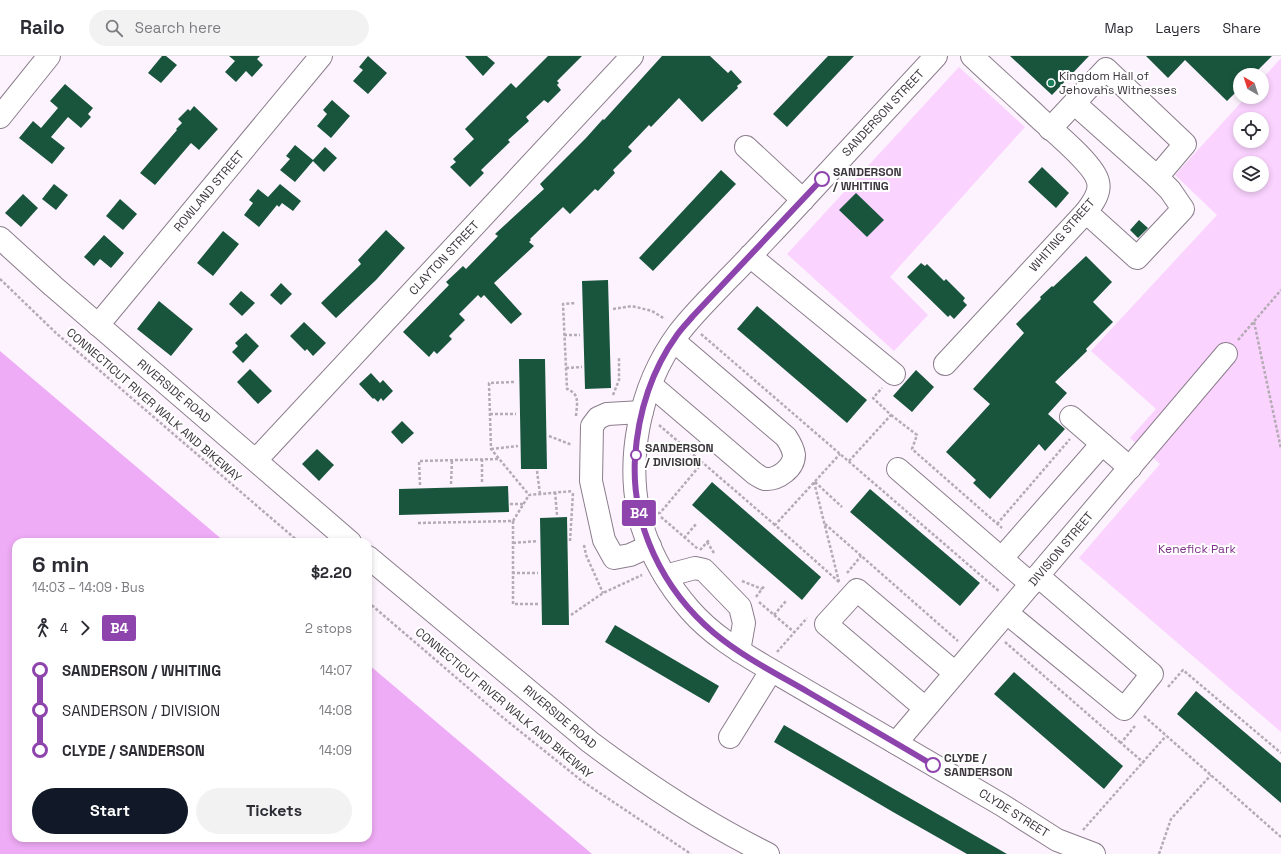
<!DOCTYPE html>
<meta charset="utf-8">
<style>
:root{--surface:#fff;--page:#f2f2f3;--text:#2b2b33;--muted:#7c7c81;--line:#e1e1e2;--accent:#111827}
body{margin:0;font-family:"Space Grotesk",sans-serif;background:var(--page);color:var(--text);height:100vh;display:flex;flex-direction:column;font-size:15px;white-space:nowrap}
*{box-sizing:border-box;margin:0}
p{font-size:13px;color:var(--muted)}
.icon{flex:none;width:22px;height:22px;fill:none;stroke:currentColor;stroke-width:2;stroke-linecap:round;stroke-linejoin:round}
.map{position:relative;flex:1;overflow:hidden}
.panel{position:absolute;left:12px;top:482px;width:360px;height:304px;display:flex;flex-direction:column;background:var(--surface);border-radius:12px;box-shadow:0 2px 6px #0003}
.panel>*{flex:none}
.badge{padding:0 8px;border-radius:3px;font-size:14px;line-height:26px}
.needle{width:26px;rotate:321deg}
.tools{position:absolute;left:1233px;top:12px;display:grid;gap:8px}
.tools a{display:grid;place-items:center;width:36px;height:36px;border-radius:50%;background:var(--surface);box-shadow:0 2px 6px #0003;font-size:20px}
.map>.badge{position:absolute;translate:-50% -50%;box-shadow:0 0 0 2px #fff}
.legs{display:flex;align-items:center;gap:6px;height:44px;padding:0 20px;font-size:13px}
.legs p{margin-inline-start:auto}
.overview{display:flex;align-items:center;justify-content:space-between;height:68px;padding:0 20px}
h1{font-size:22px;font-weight:600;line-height:30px}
.cta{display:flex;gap:8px;margin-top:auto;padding:8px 20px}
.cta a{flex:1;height:46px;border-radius:24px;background:var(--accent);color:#fff;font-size:16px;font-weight:600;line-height:46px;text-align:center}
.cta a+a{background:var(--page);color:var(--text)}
ul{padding:0 20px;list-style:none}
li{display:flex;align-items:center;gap:14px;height:40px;font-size:15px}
li i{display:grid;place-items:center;width:6px;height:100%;margin:0 5px;background:currentColor}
li i::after{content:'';width:10px;height:10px;margin:-5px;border:3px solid;border-radius:50%;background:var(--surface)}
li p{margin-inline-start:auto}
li:first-child i{background:linear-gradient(#0000 50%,currentColor 0)}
li:last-child i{background:linear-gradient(currentColor 50%,#0000 0)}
header{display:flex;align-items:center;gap:24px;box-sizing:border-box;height:56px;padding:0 20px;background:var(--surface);border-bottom:1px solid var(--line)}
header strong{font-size:19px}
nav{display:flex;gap:22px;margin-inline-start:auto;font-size:14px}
.search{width:280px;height:36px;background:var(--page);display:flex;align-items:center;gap:10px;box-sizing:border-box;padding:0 14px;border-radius:22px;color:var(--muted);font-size:15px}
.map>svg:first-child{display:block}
.green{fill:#fad3fe;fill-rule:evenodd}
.water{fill:#efacf6}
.building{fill:#19553d}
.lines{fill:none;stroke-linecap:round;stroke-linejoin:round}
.minor-casing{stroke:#8b7d8c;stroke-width:24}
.path{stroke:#b4abb5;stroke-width:2.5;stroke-dasharray:3 2;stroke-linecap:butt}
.minor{stroke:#fff;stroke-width:22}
.line-1-casing{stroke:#fff;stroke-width:9}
.line-1{stroke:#8e44ad;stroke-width:6}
.poi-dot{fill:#187f59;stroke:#fff;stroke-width:1.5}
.stop-1-dot{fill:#fff;stroke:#8e44ad;stroke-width:2}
.labels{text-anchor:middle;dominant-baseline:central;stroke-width:4;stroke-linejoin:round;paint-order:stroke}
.poi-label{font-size:12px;fill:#3c363d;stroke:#fff;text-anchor:start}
.street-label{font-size:12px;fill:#3c363d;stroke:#fff}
.stop-label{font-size:12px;font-weight:bold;fill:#3c363d;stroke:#fff;text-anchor:start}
.park-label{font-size:12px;fill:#7e3188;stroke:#fff}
</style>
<header>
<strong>Railo</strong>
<div class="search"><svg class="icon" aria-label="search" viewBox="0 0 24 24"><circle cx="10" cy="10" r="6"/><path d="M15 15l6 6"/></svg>Search here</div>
<nav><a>Map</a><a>Layers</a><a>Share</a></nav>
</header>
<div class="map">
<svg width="1281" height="798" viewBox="0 0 1281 798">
<rect width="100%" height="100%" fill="#fdf3fe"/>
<g class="green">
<path d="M 1281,2 L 1281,676 L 1079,502 L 1160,408 L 1130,382 L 1156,353 L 1091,295 L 1217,159 L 1175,119 L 1246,41 L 1262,41 L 1262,23 ZM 1240,63 L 1262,63 L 1262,85 L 1240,85 ZM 1240,107 L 1262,107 L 1262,129 L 1240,129 Z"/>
<polygon points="959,11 1025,71 890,221 928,259 894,295 787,198"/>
</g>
<polygon class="water" points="0,295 225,486 16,486 16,782 368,782 368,608 592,798 0,798"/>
<g class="building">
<polygon points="162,0 166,0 177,9 161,27 148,17"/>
<polygon points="229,0 260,0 257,3 263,9 252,21 246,15 236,26 225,16 235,5"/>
<polygon points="368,0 387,17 368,38 353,25 363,14 359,11"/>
<polygon points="465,0 487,0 495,7 483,20"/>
<polygon points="548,0 582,0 557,25 559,27 557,29 561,34 548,47 544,44 526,61 529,65 508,84 510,86 481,114 484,117 470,131 450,111 456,106 453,103 474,83 465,73 511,27 516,32"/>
<polygon points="662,0 710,0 728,17 731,14 742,26 737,30 738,32 702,66 679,42 651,71 649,69 628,91 632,95 613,114 615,117 598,135 595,133 570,158 563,151 530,183 531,184 529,186 534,190 494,227 522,258 511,268 484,239 481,242 478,239 459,258 465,264 449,280 452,283 437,298 434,295 429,301 403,276 449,229 446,226 463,210 466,213 498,180 495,178 544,133 540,128 586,82 603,63 604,64"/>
<polygon points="828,0 854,0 787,71 773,58"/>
<polygon points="1010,0 1089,0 1052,39"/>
<polygon points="1146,0 1272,0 1253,19 1240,19 1240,32 1227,45 1185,4 1168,22"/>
<polygon points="65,28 93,52 88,58 91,61 81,72 68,61 51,81 65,92 52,108 19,82 33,65 41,72 58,52 50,45"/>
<polygon points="332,44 350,60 331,82 317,70 327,58 323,54"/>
<polygon points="194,50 218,73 199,94 191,87 155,129 140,117 177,74 176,73 182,67 178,63 188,53 190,55"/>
<polygon points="295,89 313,104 325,91 337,102 324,116 313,105 295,126 280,114 290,103 286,100"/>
<polygon points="1042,111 1069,137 1056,152 1028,126"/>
<polygon points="721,114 736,128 653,215 639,202"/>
<polygon points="54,128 68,139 56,154 42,143"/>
<polygon points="280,128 301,145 293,155 282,147 279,151 277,149 259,171 244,159 253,147 249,144 258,133 268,141"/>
<polygon points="856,137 884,164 867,181 839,154"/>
<polygon points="23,138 38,152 21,171 5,157"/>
<polygon points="120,143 137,158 123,174 106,160"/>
<polygon points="1139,164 1148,172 1138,182 1130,174"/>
<polygon points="386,174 405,192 376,224 336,262 321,247 361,208 358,204"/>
<polygon points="223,175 239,188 213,220 197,207"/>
<polygon points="104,179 124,197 111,212 100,203 94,210 84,201"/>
<polygon points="1086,200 1112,226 1093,246 1113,266 1086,293 1087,295 1055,326 1067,337 1048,358 1065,373 1045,395 1039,388 990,443 973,427 976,424 946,396 990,348 973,333 1024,277 1016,268 1041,243 1040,241 1052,230 1053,231"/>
<polygon points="921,207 925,210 927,208 944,225 946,223 965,242 963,245 967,249 954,263 950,259 948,261 907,221"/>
<polygon points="608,224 611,332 585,333 582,225"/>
<polygon points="281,227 292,238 281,249 270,239"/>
<polygon points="241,235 255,247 242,260 229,248"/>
<polygon points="159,245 193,273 171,300 137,273"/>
<polygon points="757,250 867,344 847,367 737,273"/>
<polygon points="304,266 326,287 313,300 307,293 305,295 290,280"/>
<polygon points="246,277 259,290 243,307 232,296 238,290 235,287"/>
<polygon points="519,303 545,303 547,413 521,413"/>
<polygon points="250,313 272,335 258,348 237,326"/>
<polygon points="916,314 934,331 912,356 893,340"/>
<polygon points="371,317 380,327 383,324 393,335 383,345 381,342 378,346 374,342 373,343 359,328"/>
<polygon points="402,365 414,377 402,388 391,376"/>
<polygon points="317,393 334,409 319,425 302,408"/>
<polygon points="712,426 821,521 802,544 692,449"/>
<polygon points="508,430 509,456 399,459 399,433"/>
<polygon points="870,433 980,527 960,550 850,456"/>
<polygon points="567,461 569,569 542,569 540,462"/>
<polygon points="615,569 719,630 709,647 605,586"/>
<polygon points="1014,616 1123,710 1104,733 994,638"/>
<polygon points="1196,635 1281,707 1281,747 1177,658"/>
<polygon points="784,669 887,729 1007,798 967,798 893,756 774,686"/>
</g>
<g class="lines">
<g class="minor-casing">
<g id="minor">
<path d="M 936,0 C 886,54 836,108 786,162 C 766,183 747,204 727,224 C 710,242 692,259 678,278 C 639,331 624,407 642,470 C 652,501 669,530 690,554 C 711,578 737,594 764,610 L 1002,749 L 1057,784 L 1094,798"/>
<polyline points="0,61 49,0"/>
<polyline points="1050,73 1106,13 1185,88 1157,121 1074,47"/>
<polyline points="746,91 803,144"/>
<polyline points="1086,156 1137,202 1183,153 1170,134 1157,121"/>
<polyline points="0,182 53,230 350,486"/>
<polyline points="750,200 894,318"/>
<polyline points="98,269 321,0"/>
<path d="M 945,308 L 1086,156 C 1092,148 1101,137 1098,126 C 1095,109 1053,75 1039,62 C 1017,41 994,21 972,0"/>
<path d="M 651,329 L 754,417 C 757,419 761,422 765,423 C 778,424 794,412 794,399 C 793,392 790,387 786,381 L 674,285"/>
<polyline points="642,356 607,358 598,362 592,370 591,425 604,484 614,502 630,499 650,490"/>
<polyline points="1071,361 1130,412"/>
<polyline points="256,404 632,0"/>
<polyline points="898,413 1031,528"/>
<path d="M 368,501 L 590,686 C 646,728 705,767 768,798"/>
<polyline points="1002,502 1102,388"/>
<polyline points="665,520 695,512 704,514 740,551 744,567 739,595"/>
<polyline points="1007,557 1124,653 1152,618 1038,520"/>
<polyline points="925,652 826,568 857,534 955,617"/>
<polyline points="730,681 771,615"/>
<polyline points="896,687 1226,298"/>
</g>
</g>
<g class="path">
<polyline points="0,223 56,277 299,486"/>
<polyline points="613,253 632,250 652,255 665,263"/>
<polyline points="1254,266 1281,393"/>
<polyline points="701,278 1000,536"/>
<polyline points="564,279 580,279"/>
<polyline points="1238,284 1281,234"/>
<polyline points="566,312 582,311"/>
<polyline points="514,326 489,327 491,393 529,439 573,435"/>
<polyline points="613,339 619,324 619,302"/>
<polyline points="490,358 516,358"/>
<polyline points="891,359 917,379 912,393 1002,472"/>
<path d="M 576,360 C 577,347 580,338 567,333 L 563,248 L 576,247"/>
<polyline points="659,369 775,469"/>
<polyline points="549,380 572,389"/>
<polyline points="491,393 518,390"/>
<polyline points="482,403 482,428"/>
<polyline points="849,405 891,359 873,342 882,332"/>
<polyline points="537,415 540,438"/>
<polyline points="814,426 839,526"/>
<polyline points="815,426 842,451"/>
<polyline points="451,428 452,404"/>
<polyline points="420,429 419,405 498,403"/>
<polyline points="555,436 557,459"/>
<polyline points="510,448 523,448"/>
<polyline points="658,457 660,457 702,407"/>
<polyline points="661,461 698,493"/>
<polyline points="513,465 513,548 538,548"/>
<polyline points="418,467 513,465 529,439"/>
<polyline points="825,468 958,585"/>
<polyline points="997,468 1070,383"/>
<polyline points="684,482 697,467"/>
<polyline points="570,485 573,437"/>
<polyline points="707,486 714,497"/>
<polyline points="513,487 538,485"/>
<polyline points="584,489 586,499 603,537"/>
<polyline points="700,494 710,483"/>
<polyline points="512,517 538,517"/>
<polyline points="847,517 861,500"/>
<polyline points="742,525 762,533"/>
<polyline points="839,526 775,469 840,398"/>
<polyline points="756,541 765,529"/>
<polyline points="368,546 501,660 582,725 691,798"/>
<polyline points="759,546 794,576"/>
<polyline points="571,559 603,537 642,519"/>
<polyline points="774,559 786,545"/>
<polyline points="1005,586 1121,687"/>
<polyline points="777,596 807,562"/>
<polyline points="1168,631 1183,614 1281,697"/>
<polyline points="1144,660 1281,781"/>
<polyline points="1135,670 1121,687 1144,707"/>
<polyline points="1083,774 1166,680"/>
<polyline points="1159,798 1171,763 1211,719"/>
</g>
<use href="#minor" class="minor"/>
</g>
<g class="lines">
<g class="line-1-casing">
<path id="line-1" d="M 822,123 L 693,260 C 688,266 682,272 677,279 C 651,315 638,358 635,402 C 631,469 663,534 714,577 C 743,601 777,618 808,636 C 849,660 891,684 933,709"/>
</g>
<use href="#line-1" class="line-1"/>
</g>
<circle class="poi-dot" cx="1051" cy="27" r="4"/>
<g class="stop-1-dot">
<circle cx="822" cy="123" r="7"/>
<circle cx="636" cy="399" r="5"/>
<circle cx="933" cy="709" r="7"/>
</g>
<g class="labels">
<g class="poi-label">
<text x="1059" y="20">Kingdom Hall of<tspan x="1059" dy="14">Jehovahs Witnesses</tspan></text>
</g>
<g class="street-label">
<text transform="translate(883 57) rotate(-47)">SANDERSON STREET</text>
<text transform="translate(209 135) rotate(-50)">ROWLAND STREET</text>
<text transform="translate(1062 179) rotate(-49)">WHITING STREET</text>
<text transform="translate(444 202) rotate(-47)">CLAYTON STREET</text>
<text transform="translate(174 335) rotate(40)">RIVERSIDE ROAD</text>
<text transform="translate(154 349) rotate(41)">CONNECTICUT RIVER WALK AND BIKEWAY</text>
<text transform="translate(1061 493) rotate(-50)">DIVISION STREET</text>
<text transform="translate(504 647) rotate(40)">CONNECTICUT RIVER WALK AND BIKEWAY</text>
<text transform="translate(560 661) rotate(40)">RIVERSIDE ROAD</text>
<text transform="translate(1014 757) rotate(32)">CLYDE STREET</text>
</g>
<g class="stop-label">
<text x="833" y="116">SANDERSON<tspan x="833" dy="14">/ WHITING</tspan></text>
<text x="645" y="392">SANDERSON<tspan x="645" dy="14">/ DIVISION</tspan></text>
<text x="944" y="702">CLYDE /<tspan x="944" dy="14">SANDERSON</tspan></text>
</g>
<g class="park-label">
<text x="1197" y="493">Kenefick Park</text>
</g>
</g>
</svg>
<div class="tools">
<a><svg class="needle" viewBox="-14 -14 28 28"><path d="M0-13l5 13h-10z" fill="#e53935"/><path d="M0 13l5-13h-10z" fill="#7c7c81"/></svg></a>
<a><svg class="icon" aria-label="locate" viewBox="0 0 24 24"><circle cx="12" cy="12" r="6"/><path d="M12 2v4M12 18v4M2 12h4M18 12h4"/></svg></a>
<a><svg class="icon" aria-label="layers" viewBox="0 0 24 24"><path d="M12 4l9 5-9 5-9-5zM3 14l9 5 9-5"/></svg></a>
</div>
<b class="badge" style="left:639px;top:457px;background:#8e44ad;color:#fff">B4</b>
<section class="panel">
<div class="overview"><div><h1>6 min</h1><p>14:03 – 14:09 · Bus</p></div><b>$2.20</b></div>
<div class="legs"><svg class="icon" aria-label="walk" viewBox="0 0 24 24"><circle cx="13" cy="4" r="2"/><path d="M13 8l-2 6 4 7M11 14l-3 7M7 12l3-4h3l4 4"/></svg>4<svg class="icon" aria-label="forward" viewBox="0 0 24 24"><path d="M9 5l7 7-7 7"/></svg><b class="badge" style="background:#8e44ad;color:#fff">B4</b><p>2 stops</p></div>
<ul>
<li><i style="color:#8e44ad"></i><b>SANDERSON / WHITING</b><p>14:07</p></li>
<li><i style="color:#8e44ad"></i><span>SANDERSON / DIVISION</span><p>14:08</p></li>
<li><i style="color:#8e44ad"></i><b>CLYDE / SANDERSON</b><p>14:09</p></li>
</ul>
<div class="cta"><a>Start</a><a>Tickets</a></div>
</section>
</div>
